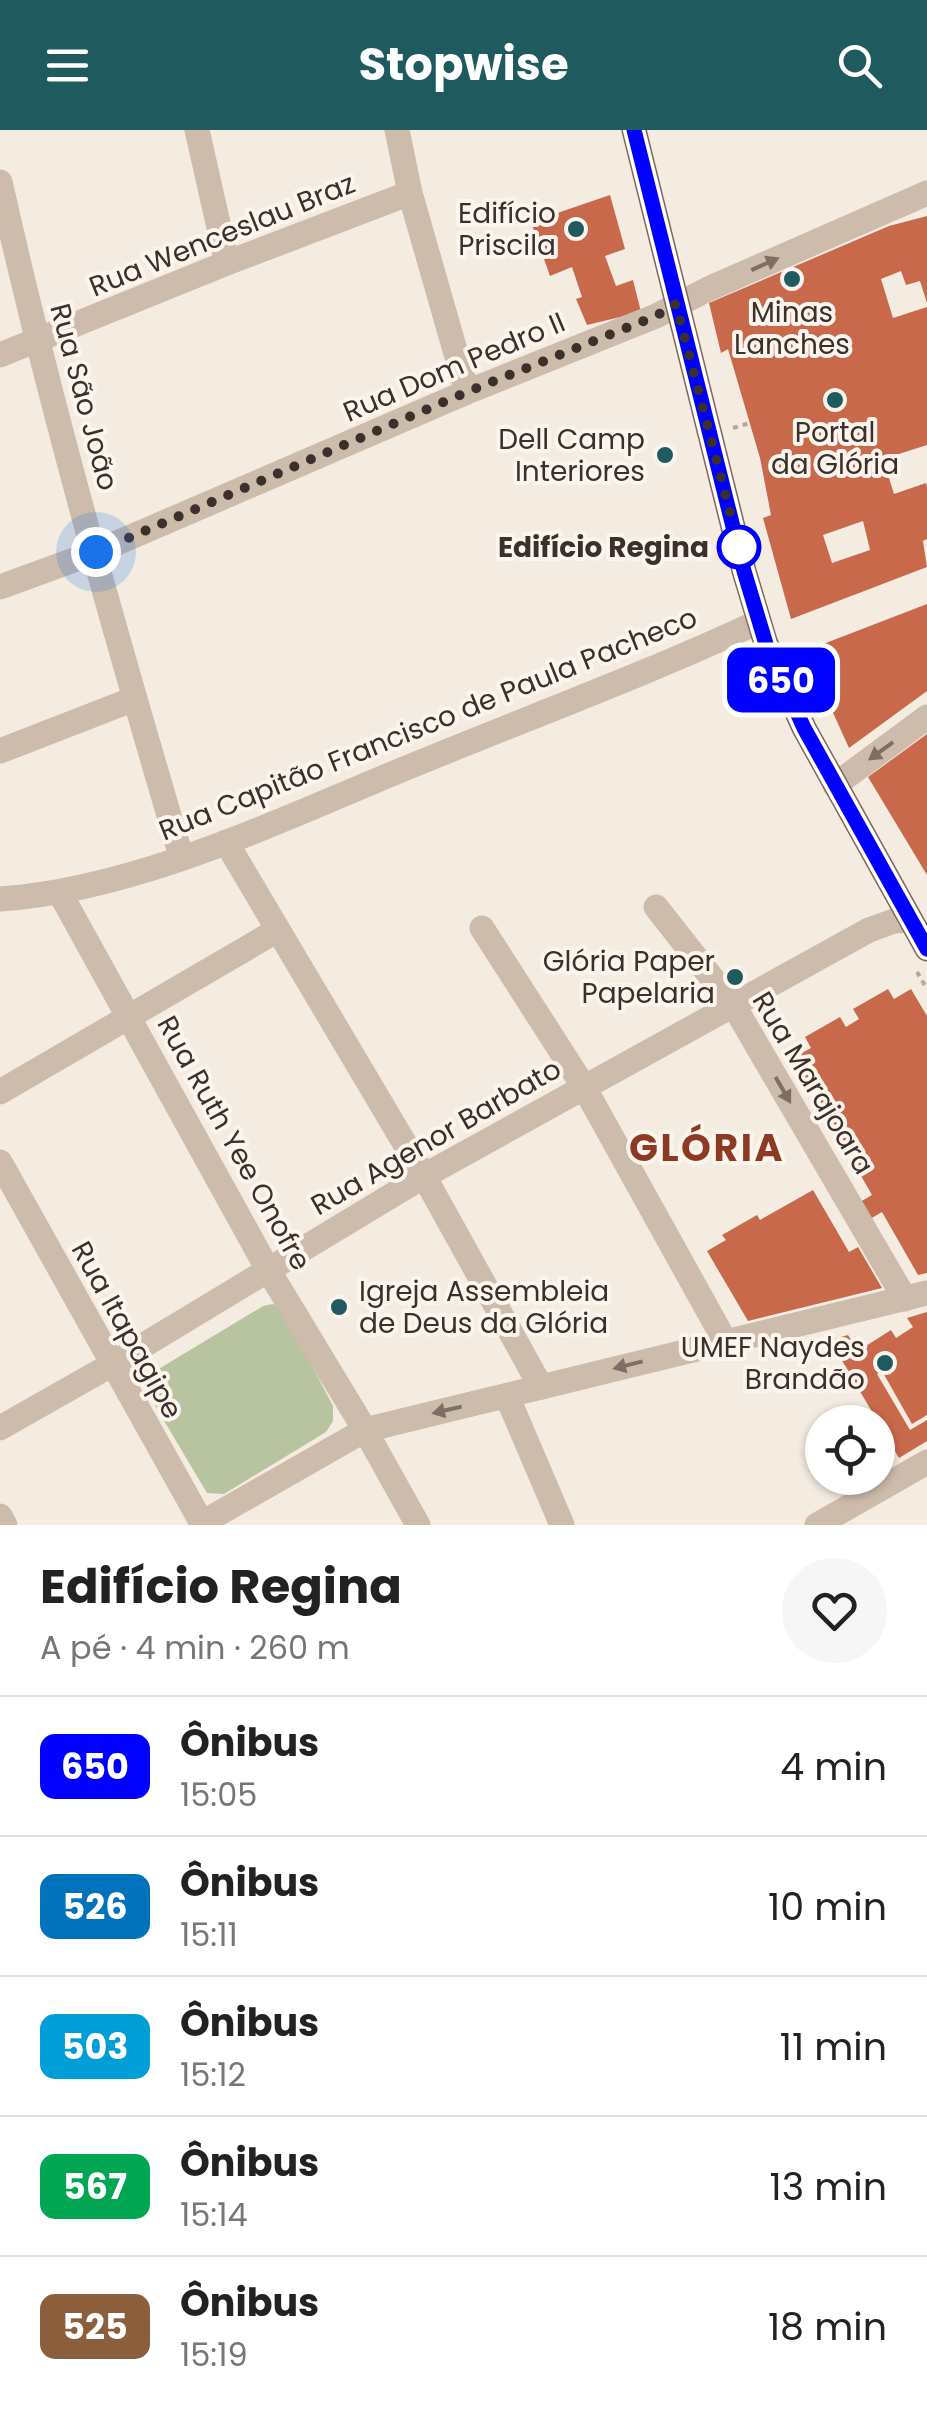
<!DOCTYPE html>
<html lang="pt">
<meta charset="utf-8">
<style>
:root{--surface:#fff;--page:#f6f6f6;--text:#222;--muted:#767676;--line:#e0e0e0;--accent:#1f5a5e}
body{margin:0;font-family:Poppins,sans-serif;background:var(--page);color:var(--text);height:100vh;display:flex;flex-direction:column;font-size:38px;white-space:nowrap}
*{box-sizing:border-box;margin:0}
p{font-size:32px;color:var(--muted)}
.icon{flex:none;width:55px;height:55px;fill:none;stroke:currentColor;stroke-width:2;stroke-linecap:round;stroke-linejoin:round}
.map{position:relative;height:1395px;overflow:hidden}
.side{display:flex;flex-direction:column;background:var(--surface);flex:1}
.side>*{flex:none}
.badge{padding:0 20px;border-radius:15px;font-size:35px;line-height:65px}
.buttons{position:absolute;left:805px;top:1275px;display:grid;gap:20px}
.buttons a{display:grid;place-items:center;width:90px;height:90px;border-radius:50%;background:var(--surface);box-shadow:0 2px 8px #0004;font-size:50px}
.you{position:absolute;width:50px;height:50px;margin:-25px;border:8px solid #fff;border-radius:50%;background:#1a73e8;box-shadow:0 0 0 15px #1a73e833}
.map>.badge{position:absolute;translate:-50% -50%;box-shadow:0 0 0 5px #fff}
.round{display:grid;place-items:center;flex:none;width:105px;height:105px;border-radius:52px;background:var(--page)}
.head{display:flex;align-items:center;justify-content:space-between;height:170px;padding:0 40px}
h1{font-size:48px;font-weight:700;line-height:75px}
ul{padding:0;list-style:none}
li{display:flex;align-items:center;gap:30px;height:140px;padding:0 40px;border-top:2px solid var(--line)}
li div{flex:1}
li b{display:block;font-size:38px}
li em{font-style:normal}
li .badge{min-width:110px;font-weight:700;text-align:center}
header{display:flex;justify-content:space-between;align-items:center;height:130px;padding:0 40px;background:var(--accent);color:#fff;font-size:45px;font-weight:700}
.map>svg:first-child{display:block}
.green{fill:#b8c4a0}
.building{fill:#c8694b;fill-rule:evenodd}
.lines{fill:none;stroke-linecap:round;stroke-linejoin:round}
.path{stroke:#b9a596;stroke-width:4;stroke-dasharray:5 5;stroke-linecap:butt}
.minor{stroke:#cdbbac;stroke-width:25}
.major{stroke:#7d675c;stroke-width:25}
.oneway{fill:#7d6f65}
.line-casing{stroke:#fff;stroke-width:22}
.line{stroke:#00f;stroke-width:15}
.walk{stroke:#3b302b;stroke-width:10;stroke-dasharray:0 18}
.poi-dot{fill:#1f5a5e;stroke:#fbf5ee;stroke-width:4}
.stop-dot{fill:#fff;stroke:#00f;stroke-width:5}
.labels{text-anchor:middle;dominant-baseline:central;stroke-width:8;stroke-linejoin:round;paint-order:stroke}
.poi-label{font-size:28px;fill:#3b302b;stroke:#fbf5ee;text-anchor:end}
.street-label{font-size:28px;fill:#3b302b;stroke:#fbf5ee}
.stop-label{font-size:28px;font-weight:bold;fill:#3b302b;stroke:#fbf5ee;text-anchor:end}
.district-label{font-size:38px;font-weight:bold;letter-spacing:2.5px;fill:#8c3b22;stroke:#fbf5ee}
</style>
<header><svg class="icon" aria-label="menu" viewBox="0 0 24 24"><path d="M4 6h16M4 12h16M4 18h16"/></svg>Stopwise<svg class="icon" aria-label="search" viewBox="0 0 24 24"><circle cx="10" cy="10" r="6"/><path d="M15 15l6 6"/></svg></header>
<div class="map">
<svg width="927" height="1395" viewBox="0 0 927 1395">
<rect width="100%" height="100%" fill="#f4ebe1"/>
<polygon class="green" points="273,1174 283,1180 333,1276 333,1291 326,1302 224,1364 207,1363 147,1262 147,1246 263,1176"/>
<g class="building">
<polygon points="610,65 625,119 605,126 616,156 633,150 641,182 587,195 576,169 582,167 572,137 550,146 531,92"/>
<path d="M 927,86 L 927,173 L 920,151 L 906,155 L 901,141 L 881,149 L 893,188 L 927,177 L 927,315 L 883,329 L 894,364 L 926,353 L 927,357 L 927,409 L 923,411 L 927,437 L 791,489 L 763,388 L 771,385 L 760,328 L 728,219 L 721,223 L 709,173 L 889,96 ZM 863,391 L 870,420 L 832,433 L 823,405 Z"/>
<polygon points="927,474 927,561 849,618 805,521"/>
<polygon points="927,604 927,745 868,647"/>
<polygon points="888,859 894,869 911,859 927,886 927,1143 918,1145 882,1082 870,1089 860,1072 872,1065 793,928 811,918 805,907 840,887 846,897 859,889 853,879"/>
<polygon points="813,1060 849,1122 858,1117 882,1158 748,1191 707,1121 726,1110 722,1105 757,1085 760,1090"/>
<polygon points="927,1182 927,1285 912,1294 882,1241 877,1244 910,1300 927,1290 927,1311 899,1328 830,1210 848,1205 858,1221 891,1200 896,1208 913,1197 907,1188"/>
</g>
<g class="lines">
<g class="path">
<polyline points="733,298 750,293"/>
<polyline points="917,842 927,859"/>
</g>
<g class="minor">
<polyline points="197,0 227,133"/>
<polyline points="397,0 410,63 467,262"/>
<path d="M 0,52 C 51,279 115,503 181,726"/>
<polyline points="0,225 227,133 410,63"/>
<polyline points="0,457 96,422 467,262 656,186 708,159 927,63"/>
<polyline points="0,621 134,569"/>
<polyline points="835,655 927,587"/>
<polyline points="226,712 424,1046 541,1257"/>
<polyline points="60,763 267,1138 365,1300 418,1395"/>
<path d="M 0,769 C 141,759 286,687 416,634 C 530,587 647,544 758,492"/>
<polyline points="656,777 734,876 905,1169"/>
<polyline points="482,798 584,957 725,1211"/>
<polyline points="0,962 276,801"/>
<polyline points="0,1032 203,1395"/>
<polyline points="507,1266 562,1395"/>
<polyline points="0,1298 111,1235 424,1046 869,800 894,791 910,790"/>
<polyline points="0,1386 5,1395"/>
<polyline points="202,1393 365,1300 927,1163"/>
<polyline points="817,1395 927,1332"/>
</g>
<polyline class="major" points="634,0 744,441 766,514 804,598 927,819"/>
</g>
<defs><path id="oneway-solid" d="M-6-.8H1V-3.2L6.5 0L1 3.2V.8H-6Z" transform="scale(2.5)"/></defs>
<g class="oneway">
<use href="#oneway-solid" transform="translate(765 134) rotate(-24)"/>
<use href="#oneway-solid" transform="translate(881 621) rotate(144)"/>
<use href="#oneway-solid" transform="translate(783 960) rotate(60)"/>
<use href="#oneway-solid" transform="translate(628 1235) rotate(166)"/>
<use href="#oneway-solid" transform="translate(447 1280) rotate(167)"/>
</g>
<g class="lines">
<g class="line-casing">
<polyline id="line" points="634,0 744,441 766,514 804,598 927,819"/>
</g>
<use href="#line" class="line"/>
<polyline class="walk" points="96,422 467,262 656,186 676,174 739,417"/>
</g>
<g class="poi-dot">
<circle cx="576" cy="99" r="10"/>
<circle cx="792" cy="149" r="10"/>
<circle cx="835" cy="270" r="10"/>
<circle cx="665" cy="325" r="10"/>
<circle cx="735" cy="847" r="10"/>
<circle cx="339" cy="1177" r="10"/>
<circle cx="885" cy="1233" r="10"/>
</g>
<circle class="stop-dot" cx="739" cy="417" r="20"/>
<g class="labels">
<g class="poi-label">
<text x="556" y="83">Edifício<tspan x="556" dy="32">Priscila</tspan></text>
<text x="792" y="182" text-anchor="middle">Minas<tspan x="792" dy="32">Lanches</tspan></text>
<text x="835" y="302" text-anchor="middle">Portal<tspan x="835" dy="32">da Glória</tspan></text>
<text x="645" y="309">Dell Camp<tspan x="645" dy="32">Interiores</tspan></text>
<text x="715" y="831">Glória Paper<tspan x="715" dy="32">Papelaria</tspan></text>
<text x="359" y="1161" text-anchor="start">Igreja Assembleia<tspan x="359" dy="32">de Deus da Glória</tspan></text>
<text x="865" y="1217">UMEF Naydes<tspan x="865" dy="32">Brandão</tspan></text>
</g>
<g class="street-label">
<text transform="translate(222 105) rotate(-22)">Rua Wenceslau Braz</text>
<text transform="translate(454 237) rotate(-23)">Rua Dom Pedro II</text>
<text transform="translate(84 267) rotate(75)">Rua São João</text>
<text transform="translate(428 594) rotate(-22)">Rua Capitão Francisco de Paula Pacheco</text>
<text transform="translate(813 953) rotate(59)">Rua Marajoara</text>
<text transform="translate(436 1007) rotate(-30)">Rua Agenor Barbato</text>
<text transform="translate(234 1013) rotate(61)">Rua Ruth Yee Onofre</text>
<text transform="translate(127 1200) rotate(61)">Rua Itapagipe</text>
</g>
<g class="stop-label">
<text x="709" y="417">Edifício Regina</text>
</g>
<g class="district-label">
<text x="707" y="1017">GLÓRIA</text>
</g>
</g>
</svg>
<div class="buttons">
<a><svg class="icon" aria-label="locate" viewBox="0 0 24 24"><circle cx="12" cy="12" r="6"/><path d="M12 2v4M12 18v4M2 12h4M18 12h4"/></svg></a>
</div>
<div class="you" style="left:96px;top:422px"></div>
<b class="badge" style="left:781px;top:550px;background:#00f;color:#fff">650</b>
</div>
<section class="side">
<div class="head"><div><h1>Edifício Regina</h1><p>A pé · 4 min · 260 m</p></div><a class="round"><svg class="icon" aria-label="heart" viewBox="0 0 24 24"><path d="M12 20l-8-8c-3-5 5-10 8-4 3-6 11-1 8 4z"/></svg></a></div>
<ul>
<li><span class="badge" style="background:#00f;color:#fff">650</span><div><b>Ônibus</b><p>15:05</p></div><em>4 min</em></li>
<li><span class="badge" style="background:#0072bc;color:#fff">526</span><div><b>Ônibus</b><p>15:11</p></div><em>10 min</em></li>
<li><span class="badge" style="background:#009ed6;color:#fff">503</span><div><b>Ônibus</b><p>15:12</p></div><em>11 min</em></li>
<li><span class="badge" style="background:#00a651;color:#fff">567</span><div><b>Ônibus</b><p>15:14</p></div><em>13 min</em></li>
<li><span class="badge" style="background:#8b5e3c;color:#fff">525</span><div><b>Ônibus</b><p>15:19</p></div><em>18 min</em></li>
</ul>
</section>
